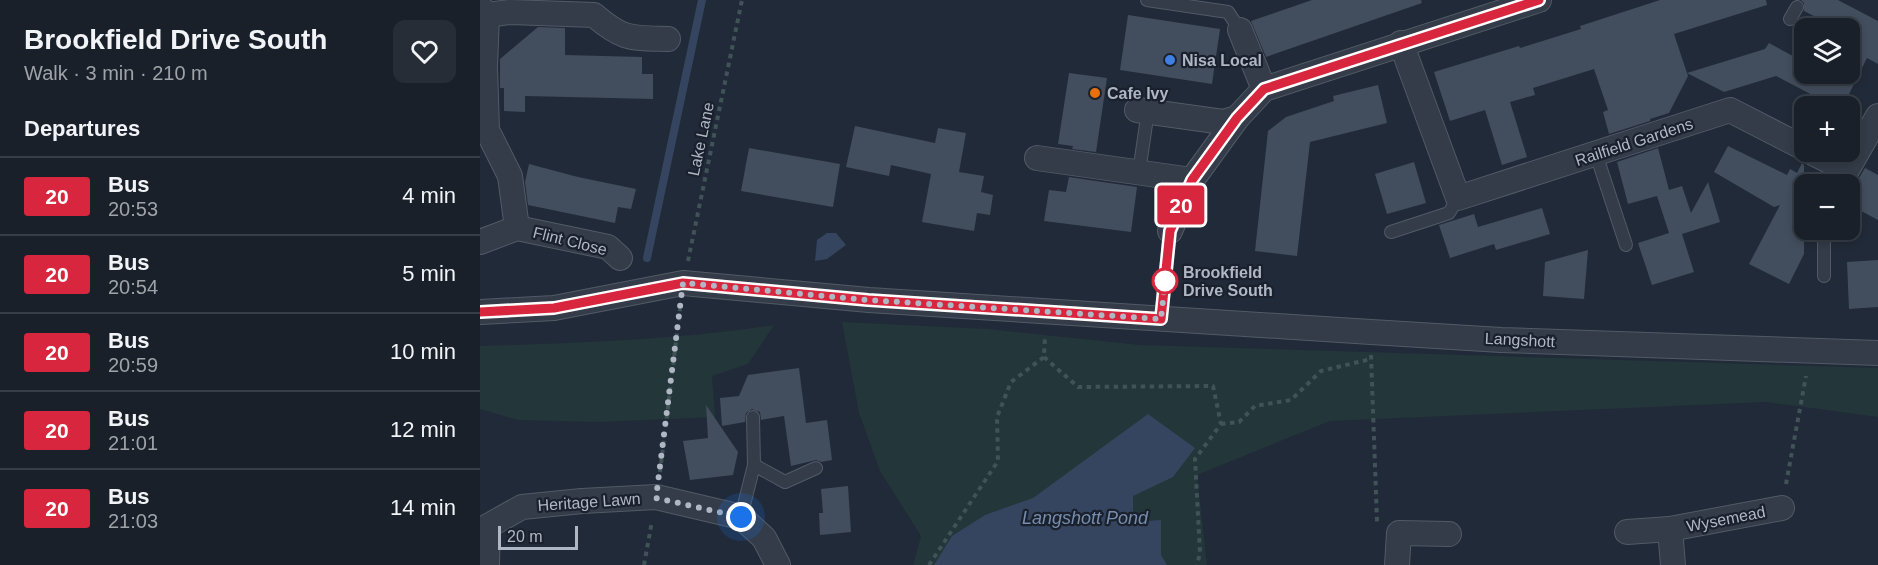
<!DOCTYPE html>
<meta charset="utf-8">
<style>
:root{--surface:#19202a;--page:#262d36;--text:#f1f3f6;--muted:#9fa3a8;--line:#373e47}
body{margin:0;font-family:Helvetica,sans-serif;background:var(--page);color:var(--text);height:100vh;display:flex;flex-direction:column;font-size:22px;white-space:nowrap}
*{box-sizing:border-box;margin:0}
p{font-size:20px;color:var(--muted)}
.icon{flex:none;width:33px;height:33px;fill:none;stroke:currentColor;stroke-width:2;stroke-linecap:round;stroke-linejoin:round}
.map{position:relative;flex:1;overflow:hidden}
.sheet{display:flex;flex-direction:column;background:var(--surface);width:480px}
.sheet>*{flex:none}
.badge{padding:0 12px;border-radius:4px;font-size:21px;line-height:39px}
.fabs{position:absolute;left:1314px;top:18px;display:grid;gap:12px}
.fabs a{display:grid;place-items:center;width:66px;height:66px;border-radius:12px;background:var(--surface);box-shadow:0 3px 9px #0003,0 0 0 2px var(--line);font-size:30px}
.scale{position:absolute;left:18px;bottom:15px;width:80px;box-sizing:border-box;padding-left:6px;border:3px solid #afb7c5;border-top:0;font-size:16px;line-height:21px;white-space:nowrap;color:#afb7c5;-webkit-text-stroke:4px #1a212d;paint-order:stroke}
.you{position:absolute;width:30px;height:30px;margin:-15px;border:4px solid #fff;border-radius:50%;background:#1a73e8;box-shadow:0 0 0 9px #1a73e833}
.map>.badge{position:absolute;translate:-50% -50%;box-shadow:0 0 0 3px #fff}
h2{padding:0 24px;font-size:22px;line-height:54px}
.round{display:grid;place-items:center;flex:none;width:63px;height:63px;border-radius:12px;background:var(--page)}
.headline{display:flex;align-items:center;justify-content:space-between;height:102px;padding:0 24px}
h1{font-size:28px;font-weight:700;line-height:45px}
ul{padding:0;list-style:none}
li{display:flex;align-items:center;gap:18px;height:78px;padding:0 24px;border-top:2px solid var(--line)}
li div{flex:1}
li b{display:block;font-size:22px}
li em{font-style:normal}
li .badge{min-width:66px;font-weight:700;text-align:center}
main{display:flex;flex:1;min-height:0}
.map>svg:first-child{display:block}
.green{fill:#233639}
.water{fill:#35455f}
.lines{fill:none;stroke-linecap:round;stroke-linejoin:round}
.stream{stroke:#35455f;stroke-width:8}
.building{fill:#424d5d}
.lane-casing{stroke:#525a66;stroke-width:14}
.street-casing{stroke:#525a66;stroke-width:26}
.path{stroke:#405357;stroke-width:4;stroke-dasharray:4.5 4.5;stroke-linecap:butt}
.lane{stroke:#343c49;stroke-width:12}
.street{stroke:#343c49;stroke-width:24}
.line-casing{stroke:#fff;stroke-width:14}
.line{stroke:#d7263d;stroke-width:9}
.walk{stroke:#afb7c5;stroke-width:6;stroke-dasharray:0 10.8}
.shop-dot{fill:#3f7fe0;stroke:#1a212d;stroke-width:2}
.food-dot{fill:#e8710a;stroke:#1a212d;stroke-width:2}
.stop-dot{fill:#fff;stroke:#d7263d;stroke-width:3}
.labels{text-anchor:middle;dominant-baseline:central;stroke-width:4.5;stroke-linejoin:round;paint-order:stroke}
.poi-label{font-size:16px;font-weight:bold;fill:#afb7c5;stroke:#1a212d;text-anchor:start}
.street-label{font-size:16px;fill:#afb7c5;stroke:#1a212d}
.stop-label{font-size:16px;font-weight:bold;fill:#afb7c5;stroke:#1a212d;text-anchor:start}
.water-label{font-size:18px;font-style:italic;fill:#778dad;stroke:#1a212d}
</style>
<main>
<section class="sheet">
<div class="headline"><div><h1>Brookfield Drive South</h1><p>Walk · 3 min · 210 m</p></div><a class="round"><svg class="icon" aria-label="heart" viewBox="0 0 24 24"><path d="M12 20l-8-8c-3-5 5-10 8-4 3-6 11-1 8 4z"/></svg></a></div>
<h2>Departures</h2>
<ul>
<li><span class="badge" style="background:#d7263d;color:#fff">20</span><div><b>Bus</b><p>20:53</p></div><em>4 min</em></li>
<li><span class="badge" style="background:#d7263d;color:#fff">20</span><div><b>Bus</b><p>20:54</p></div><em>5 min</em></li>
<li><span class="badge" style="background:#d7263d;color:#fff">20</span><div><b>Bus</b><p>20:59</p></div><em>10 min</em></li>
<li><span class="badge" style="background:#d7263d;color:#fff">20</span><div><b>Bus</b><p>21:01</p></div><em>12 min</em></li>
<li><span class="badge" style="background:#d7263d;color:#fff">20</span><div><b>Bus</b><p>21:03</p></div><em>14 min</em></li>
</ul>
</section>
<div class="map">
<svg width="1398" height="565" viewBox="0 0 1398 565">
<rect width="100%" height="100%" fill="#212a38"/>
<g class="green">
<polygon points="362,322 508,329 660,345 1398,368 1398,417 1286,402 850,421 717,475 727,565 433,565 441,536 400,471 379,413"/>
<path d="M 294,325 L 268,364 L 232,376 L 235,417 L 117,422 L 38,420 L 0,409 L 0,346 C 98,343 196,340 294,325 Z"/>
</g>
<g class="water">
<polygon points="347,233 356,233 366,245 347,259 335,261 337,240"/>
<polygon points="668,414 715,448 693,477 653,496 653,522 681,520 681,555 687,565 454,565 472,536 505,515 553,498"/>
</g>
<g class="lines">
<polyline class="stream" points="167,258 222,0"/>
</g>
<g class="building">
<polygon points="832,0 941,0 942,3 786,57 771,21"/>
<polygon points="1180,0 1286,0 1287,5 1194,34 1208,76 1189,113 1170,119 1170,121 1129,134 1123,112 1128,110 1114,69 1053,88 1055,95 1030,102 1047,157 1022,165 1005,110 970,121 954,72 1039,46 1040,48 1101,29 1100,26"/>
<polygon points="1321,0 1358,0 1398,21 1398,64 1387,58 1363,106 1332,106 1336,97 1296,76 1244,92 1207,73 1285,49 1289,43 1324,62 1324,74 1370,74 1370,28 1357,28 1324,11 1324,3"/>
<polygon points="648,15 740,29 732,84 640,70"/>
<polygon points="58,27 85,28 85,55 162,57 162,74 173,74 173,99 45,96 45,112 24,111 24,88 20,88 20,59"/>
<polygon points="589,73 627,78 616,152 592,149 593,146 578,144"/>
<polygon points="898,85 907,123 830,142 817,256 775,251 788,131 806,117 854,101 853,96"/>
<polygon points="375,126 455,143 458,128 486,133 479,172 504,176 501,192 513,195 510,215 497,213 494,231 442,222 451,174 411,165 409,176 366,167"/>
<polygon points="1248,146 1307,175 1310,169 1317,173 1322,163 1324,165 1324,254 1309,284 1269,264 1300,205 1294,207 1234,172"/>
<polygon points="269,148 360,164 353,207 261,191"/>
<polygon points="1178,148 1189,190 1202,186 1211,213 1228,182 1240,222 1202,234 1214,272 1172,285 1158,243 1189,233 1177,196 1148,204 1137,162"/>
<polygon points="934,162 946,203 907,214 895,174"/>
<polygon points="49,164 98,177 156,189 151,209 138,207 135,223 48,205 45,182"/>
<polygon points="1385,168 1398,175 1398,220 1370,205 1370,185 1379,178"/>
<polygon points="589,177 657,187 651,232 564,221 569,190 586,192"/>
<polygon points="1062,208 1070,234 1016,250 1014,244 970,258 959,225 994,214 998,227"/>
<polygon points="1108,250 1104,299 1063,296 1065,262"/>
<polygon points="1398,260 1398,307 1369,309 1367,262"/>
<polygon points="319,368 326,423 347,420 352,460 341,462 336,460 311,466 304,416 281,420 280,412 272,409 266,413 265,422 242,426 240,398 259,396 268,375"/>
<polygon points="226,405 258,452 253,475 210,480 203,441 228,438"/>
<polygon points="368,486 371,532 340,535 339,513 343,513 341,489"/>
</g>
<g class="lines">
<g class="lane-casing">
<g id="lane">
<polyline points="667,0 748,12 760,30"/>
<polyline points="1310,19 1317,7"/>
<polyline points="1116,154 1146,245"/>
<polyline points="659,172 668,111"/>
<polyline points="1361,184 1367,170"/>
<polyline points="1344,230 1344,276"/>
<polyline points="911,232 969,213 978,198"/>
<polyline points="681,319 690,231"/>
<polyline points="274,465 305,482 336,468"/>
<polyline points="261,517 274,465 273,417"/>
</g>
</g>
<g class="street-casing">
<g id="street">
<polyline points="0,7 7,15 5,67 7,130 30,176 37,228"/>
<path d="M 7,15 L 30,12 L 114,15 C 143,40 151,38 188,39"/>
<polyline points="760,30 784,89"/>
<polyline points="921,43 978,198 1250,110 1324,148"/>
<polyline points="657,110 743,122 757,118"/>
<polyline points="1331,152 1367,170 1398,116"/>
<polyline points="557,158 712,180"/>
<polyline points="690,231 712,180 757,118 784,89 1059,0"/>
<polyline points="0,242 37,228 128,247 140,258"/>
<polyline points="0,312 74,308 203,283 389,300 891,332 1021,340 1398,353"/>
<polyline points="1190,529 1193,565"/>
<polyline points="1147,532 1190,529 1302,508"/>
<polyline points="7,565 8,526 42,507 102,501 176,497 261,517 284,538 298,565"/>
<polyline points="917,565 919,533 969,534"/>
</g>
</g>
<g class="path">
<polyline points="208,261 262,0"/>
<polyline points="891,355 897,522"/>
<polyline points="564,357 598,387 733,386 741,424 715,459 720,553 717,565"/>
<polyline points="741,424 759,422 775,406 811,400 841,371 891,359"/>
<polyline points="180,472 200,309"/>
<polyline points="1306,484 1326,376"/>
<polyline points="164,565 172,521"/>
<polyline points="449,565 518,461 517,417 531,382 564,357 565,336"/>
</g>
<use href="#lane" class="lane"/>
<use href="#street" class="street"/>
</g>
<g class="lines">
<g class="line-casing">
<polyline id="line" points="0,312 74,308 203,283 388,300 681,319 690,231 712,180 757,118 784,89 1059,0"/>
</g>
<use href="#line" class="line"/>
<polyline class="walk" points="261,517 176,498 203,283 388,300 681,319 686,272 685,281"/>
</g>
<circle class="shop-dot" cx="690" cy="60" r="6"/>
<circle class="food-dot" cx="615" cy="93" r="6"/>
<circle class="stop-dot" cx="685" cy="281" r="12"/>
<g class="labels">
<g class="poi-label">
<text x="702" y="60">Nisa Local</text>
<text x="627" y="93">Cafe Ivy</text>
</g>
<g class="street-label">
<text transform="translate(221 139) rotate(-78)">Lake Lane</text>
<text transform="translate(1154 142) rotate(-18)">Railfield Gardens</text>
<text transform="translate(90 241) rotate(14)">Flint Close</text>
<text transform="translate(1040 340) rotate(3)">Langshott</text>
<text transform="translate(109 502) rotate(-4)">Heritage Lawn</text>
<text transform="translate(1246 519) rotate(-11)">Wysemead</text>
</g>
<g class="stop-label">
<text x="703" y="272">Brookfield<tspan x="703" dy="18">Drive South</tspan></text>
</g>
<g class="water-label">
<text x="605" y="518">Langshott Pond</text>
</g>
</g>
</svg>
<div class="fabs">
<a><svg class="icon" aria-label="layers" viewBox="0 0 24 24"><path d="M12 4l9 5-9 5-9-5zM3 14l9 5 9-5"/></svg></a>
<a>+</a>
<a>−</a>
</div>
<div class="scale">20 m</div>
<div class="you" style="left:261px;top:517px"></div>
<b class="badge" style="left:701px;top:205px;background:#d7263d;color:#fff">20</b>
</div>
</main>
